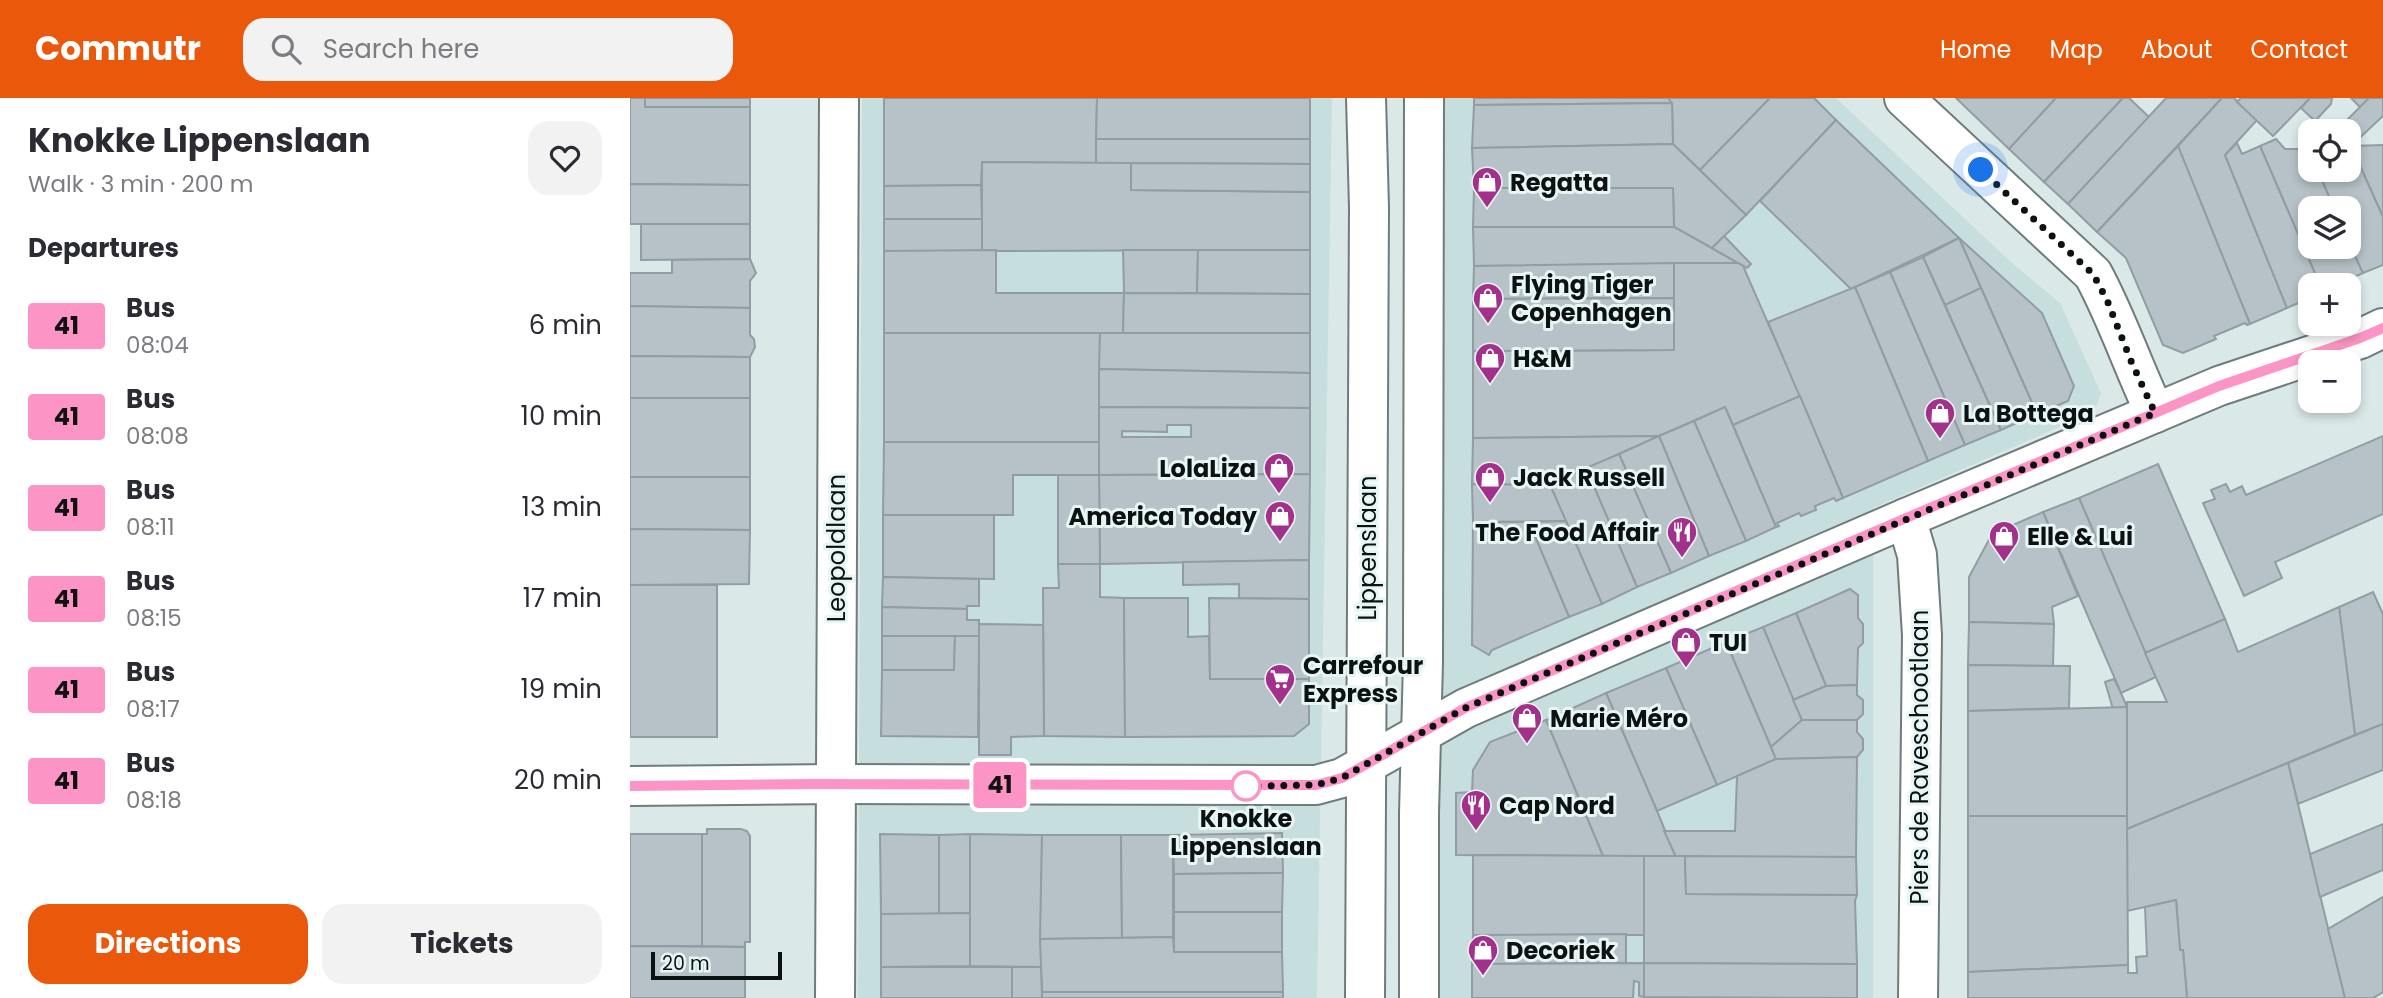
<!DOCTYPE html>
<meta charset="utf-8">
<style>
:root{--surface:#fff;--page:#f2f2f3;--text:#2b2b33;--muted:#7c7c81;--accent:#ea580c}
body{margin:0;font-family:Poppins,sans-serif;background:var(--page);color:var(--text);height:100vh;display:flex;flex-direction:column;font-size:26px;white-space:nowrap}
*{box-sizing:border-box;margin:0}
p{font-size:23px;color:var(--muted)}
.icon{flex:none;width:38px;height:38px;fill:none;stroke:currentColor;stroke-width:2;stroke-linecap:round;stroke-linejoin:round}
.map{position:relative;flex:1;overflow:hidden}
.side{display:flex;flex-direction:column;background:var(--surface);width:630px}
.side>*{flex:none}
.badge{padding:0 14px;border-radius:5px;font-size:24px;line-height:46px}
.buttons{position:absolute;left:1668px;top:21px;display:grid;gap:14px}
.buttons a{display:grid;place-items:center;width:63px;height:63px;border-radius:14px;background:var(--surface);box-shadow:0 4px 10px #0003;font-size:35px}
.scale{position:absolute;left:21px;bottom:18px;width:131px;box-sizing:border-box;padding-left:7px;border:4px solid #0c1111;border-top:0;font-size:19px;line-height:24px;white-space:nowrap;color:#0c1111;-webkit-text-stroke:5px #e7f5f5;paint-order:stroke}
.you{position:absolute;width:35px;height:35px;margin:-18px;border:5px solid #fff;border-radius:50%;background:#1a73e8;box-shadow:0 0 0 10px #1a73e833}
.map>.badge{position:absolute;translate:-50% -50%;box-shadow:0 0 0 4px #fff}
h2{padding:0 28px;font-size:26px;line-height:63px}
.round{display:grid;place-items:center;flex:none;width:74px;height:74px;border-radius:21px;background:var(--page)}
.headline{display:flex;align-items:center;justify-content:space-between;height:119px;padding:0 28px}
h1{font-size:33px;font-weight:700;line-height:52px}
.primary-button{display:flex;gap:14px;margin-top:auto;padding:14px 28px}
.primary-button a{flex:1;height:80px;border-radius:21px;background:var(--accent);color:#fff;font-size:28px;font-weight:700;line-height:80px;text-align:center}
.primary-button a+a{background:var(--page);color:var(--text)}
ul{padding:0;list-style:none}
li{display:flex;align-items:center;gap:21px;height:91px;padding:0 28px}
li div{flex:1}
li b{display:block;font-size:26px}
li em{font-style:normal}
li .badge{min-width:77px;font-weight:700;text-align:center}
header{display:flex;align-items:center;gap:42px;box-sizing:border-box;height:98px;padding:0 35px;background:var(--accent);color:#fff}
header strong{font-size:33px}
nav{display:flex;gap:38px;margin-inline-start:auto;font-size:24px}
.search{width:490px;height:63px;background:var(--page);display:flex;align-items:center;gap:18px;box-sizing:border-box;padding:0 24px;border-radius:21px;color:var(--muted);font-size:26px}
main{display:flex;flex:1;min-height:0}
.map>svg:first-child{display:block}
.built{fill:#c6dede}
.building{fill:#b6c2c7;stroke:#919da2;stroke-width:2;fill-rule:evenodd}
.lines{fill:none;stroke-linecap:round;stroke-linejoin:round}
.minor-casing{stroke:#6f7c7c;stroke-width:42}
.tertiary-casing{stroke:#6f7c7c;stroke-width:42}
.minor{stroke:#fff;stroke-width:38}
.tertiary{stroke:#fff;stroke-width:38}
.line-casing{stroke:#fff;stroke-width:16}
.line{stroke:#fc95c5;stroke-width:10}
.walk{stroke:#0c1111;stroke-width:7;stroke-dasharray:0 12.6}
.stop-dot{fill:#fff;stroke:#fc95c5;stroke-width:3.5}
.labels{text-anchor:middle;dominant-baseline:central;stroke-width:6;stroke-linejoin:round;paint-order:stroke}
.poi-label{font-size:24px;font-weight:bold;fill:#0c1111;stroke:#e7f5f5;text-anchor:start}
.street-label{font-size:24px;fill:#0c1111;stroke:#e7f5f5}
.stop-label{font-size:24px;font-weight:bold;fill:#0c1111;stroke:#e7f5f5}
</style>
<header>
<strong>Commutr</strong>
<div class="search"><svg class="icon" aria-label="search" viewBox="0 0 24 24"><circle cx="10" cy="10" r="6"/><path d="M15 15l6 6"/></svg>Search here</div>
<nav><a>Home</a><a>Map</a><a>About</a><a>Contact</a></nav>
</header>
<main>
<section class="side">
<div class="headline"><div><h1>Knokke Lippenslaan</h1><p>Walk · 3 min · 200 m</p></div><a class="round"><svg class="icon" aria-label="heart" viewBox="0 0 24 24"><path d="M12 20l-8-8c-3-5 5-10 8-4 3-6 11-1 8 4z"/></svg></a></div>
<h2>Departures</h2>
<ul>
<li><span class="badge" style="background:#fc95c5;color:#111">41</span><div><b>Bus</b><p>08:04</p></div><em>6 min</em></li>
<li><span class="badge" style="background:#fc95c5;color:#111">41</span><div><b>Bus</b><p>08:08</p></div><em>10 min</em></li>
<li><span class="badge" style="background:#fc95c5;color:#111">41</span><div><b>Bus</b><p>08:11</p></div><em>13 min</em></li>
<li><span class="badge" style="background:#fc95c5;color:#111">41</span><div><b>Bus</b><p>08:15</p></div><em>17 min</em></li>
<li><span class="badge" style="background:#fc95c5;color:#111">41</span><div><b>Bus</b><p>08:17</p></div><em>19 min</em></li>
<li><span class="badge" style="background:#fc95c5;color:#111">41</span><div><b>Bus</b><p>08:18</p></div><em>20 min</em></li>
</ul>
<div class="primary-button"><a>Directions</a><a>Tickets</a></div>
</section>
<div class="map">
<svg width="1753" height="900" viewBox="0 0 1753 900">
<rect width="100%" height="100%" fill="#dae8e8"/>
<g class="built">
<polygon points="232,0 702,0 687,900 228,900"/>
<polygon points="812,0 1206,0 1383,166 1430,205 1471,295 1464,314 1243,410 1243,900 808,900"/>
</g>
<g class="building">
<polygon points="0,0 15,0 15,9 120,9 120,87 0,86"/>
<rect x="15" y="0" width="105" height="9"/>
<polygon points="254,0 467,0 466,65 352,64 351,87 254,88"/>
<polygon points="467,0 680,0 680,41 466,41"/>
<polygon points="844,0 1038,0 1042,5 844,7"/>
<polygon points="1038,0 1140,0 1070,72 1043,46 1042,5"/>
<polygon points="1140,0 1184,0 1206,22 1116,117 1070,72"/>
<polygon points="1326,0 1426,0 1379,51"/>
<polygon points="1426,0 1493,0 1414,84 1379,51"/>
<polygon points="1493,0 1499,0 1519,19 1438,106 1414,84"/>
<polygon points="1536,0 1592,0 1467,134 1438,106"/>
<polygon points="1592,0 1604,0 1627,22 1595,57 1657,210 1620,226 1548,48"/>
<polygon points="1611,0 1680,0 1643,38 1607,4"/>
<polygon points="1680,0 1702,0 1701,6 1685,23 1671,10"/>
<polygon points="1721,0 1739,0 1730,9"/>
<polygon points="1739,0 1753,0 1753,18 1721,48 1718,33 1715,33 1712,27"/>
<polygon points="1042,5 1043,46 842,50 844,7"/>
<polygon points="1206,22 1329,140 1221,191 1130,103"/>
<polygon points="466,41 680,41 680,66 466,65"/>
<polygon points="1646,41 1655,51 1668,51 1679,79 1689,75 1704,110 1680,110 1680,149 1718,149 1718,143 1733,175 1707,187 1690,187 1630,48"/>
<polygon points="1607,45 1612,56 1630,48 1690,187 1680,187 1680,200 1657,210 1595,57"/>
<polygon points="1043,46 1116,117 1082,150 1044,129 1043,90 844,90 842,50"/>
<polygon points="1753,47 1753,119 1721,48"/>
<polygon points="1548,48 1620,226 1617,227 1615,225 1584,238 1586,241 1553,255 1533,247 1496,160 1467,134"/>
<polygon points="1726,59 1753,119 1753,167 1733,175 1718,143 1718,110 1704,110 1689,75 1697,72 1718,72 1718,62"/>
<polygon points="352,64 501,65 501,92 680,94 680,152 352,153"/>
<polygon points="501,65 680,66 680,94 501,92"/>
<polygon points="0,86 120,87 120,126 0,126"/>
<polygon points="351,87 352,121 254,121 254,88"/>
<polygon points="844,90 1043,90 1044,129 843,129"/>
<rect x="254" y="121" width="98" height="32"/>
<polygon points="11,126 120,126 120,161 11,162"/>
<polygon points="843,129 1044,129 1108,165 844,168"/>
<polygon points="1094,138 1121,166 1117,170 1082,150"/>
<polygon points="1329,140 1412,215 1444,288 1438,303 1407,316"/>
<polygon points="1329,140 1351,190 1315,207 1293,159"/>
<polygon points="366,152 366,195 494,195 493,235 254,235 254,153"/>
<polygon points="493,152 568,152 567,195 494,195"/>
<polygon points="568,152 680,152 680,196 567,195"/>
<polygon points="1293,159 1371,332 1335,347 1260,174"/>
<polygon points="120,161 126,175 120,183 120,210 0,208 0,175 42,175 42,162"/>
<polygon points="1044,165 1108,165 1113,168 1170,298 1103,327 1095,309 1029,338 843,340 843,253 1044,252"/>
<polygon points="1044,165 1044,200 843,201 844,168"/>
<polygon points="1260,174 1335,347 1298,363 1225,189"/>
<polygon points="1225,189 1298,363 1213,400 1138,224"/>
<polygon points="1351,190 1407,316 1371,332 1315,207"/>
<polygon points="494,195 680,196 680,235 493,235"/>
<polygon points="1044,200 1044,252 843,253 843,201"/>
<polygon points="0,208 120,210 120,237 124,241 125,249 120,259 0,258"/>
<polygon points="254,235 470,235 469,344 254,344"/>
<polygon points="470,235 680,235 680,275 469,271"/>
<polygon points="0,258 120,259 120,300 0,300"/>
<polygon points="469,271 680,275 680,310 469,309"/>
<polygon points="1170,298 1213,400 1206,403 1204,400 1185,408 1186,412 1171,418 1169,415 1147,425 1149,428 1146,429 1103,327"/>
<rect x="0" y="300" width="120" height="79"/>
<path d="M 469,309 L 680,310 L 680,376 L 469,377 ZM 537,327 L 561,327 L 561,339 L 492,339 L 492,333 L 537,334 Z"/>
<polygon points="1095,309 1146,429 1116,443 1064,323"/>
<polygon points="1064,323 1116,443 1079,458 1029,338"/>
<polygon points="1029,338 920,387 842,386 843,340"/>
<polygon points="1029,338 1079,458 1041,475 989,356"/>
<polygon points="1753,338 1753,416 1645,464 1652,480 1614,498 1573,405 1585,401 1581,392 1596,386 1600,394 1612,388 1616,397"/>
<polygon points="254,344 469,344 469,377 383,377 383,417 253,417"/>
<polygon points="989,356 1041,475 1007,489 956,370"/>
<polygon points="1528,366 1595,521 1515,555 1449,400"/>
<polygon points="956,370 1007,489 972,506 920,387"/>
<polygon points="680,376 679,462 470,466 469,377"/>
<polygon points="428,377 469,377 470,466 428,466"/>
<polygon points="0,379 120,379 120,432 0,431"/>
<polygon points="842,386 920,387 936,423 843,424"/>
<polygon points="1449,400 1526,579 1491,595 1413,414"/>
<polygon points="1413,414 1448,498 1422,509 1424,526 1339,524 1339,479 1362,436"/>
<polygon points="253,417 364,417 364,481 253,479"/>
<polygon points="936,423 972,506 939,519 899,424"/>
<polygon points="843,424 899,424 939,519 862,552 859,557 842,547"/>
<polygon points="0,431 120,432 119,486 0,487"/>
<polygon points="679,462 679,501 609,500 609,486 553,487 553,464"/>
<polygon points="428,466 470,466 470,499 494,500 495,639 414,638 413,490 429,490"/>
<polygon points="253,479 349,481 349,508 337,508 337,511 252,509"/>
<rect x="0" y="487" width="87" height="152"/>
<polygon points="1220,491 1228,497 1228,520 1233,526 1233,545 1228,550 1227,587 1196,588 1166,515"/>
<polygon points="1743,494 1753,516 1753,626 1725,637 1709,509"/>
<polygon points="494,500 558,500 558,539 579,538 580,581 679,581 679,626 664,638 495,639"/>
<polygon points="579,500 679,501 679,581 580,581"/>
<polygon points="252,509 337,511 337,522 349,522 349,538 252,538"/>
<polygon points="1709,509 1725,637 1497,731 1497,604 1537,604 1515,555 1595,521 1608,554"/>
<polygon points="1166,515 1196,588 1163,602 1133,529"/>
<polygon points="1339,524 1424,526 1423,568 1338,567"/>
<polygon points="349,526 413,527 414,638 381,639 381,657 349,657"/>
<polygon points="1133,529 1172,622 1141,649 1096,544"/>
<polygon points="252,538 325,538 324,572 252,572"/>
<polygon points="325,538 349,538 348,639 251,638 252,572 324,572"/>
<polygon points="1096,544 1146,661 1087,687 1036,570"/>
<polygon points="1338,567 1440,568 1439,610 1338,613"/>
<polygon points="1036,570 1087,687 1027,713 976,595"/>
<polygon points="1484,581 1491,595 1497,609 1483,611 1475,584"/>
<polygon points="1227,587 1227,597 1233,602 1233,616 1227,622 1172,622 1163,602 1196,588"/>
<polygon points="976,595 1027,713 1046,759 973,758 916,622"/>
<polygon points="1497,609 1497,718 1338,718 1338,613"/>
<polygon points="916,622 973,758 826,757 826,695 842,694 843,672 860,644"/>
<polygon points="1172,622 1227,622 1227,634 1233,641 1233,652 1227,659 1146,661 1141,649"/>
<polygon points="1753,626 1753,672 1668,706 1658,665"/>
<polygon points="1227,659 1226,759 1046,759 1034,733 1105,733 1107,678 1146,661"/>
<polygon points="1658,665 1715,900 1557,900 1553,852 1550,852 1546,802 1497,813 1497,731"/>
<polygon points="1338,718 1497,718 1498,867 1338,874"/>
<polygon points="1753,726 1753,772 1690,799 1680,756"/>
<polygon points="77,731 111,731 117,733 120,738 120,844 115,844 115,849 72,848 72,736 77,736"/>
<polygon points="652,735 653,775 544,776 543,737"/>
<rect x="0" y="736" width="72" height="112"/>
<polygon points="250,736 309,737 309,816 251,816"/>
<polygon points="340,736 340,815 309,816 309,737"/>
<polygon points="340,736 412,737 411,869 340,868"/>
<polygon points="412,737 491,737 492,840 410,841"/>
<polygon points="491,737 543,737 543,839 492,840"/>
<polygon points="843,757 1014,758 1014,837 843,837"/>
<polygon points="1014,758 1055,758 1056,796 1227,797 1225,803 1227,866 1014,865"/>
<polygon points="1055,758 1226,759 1227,797 1056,796"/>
<polygon points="653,775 652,814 544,814 544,776"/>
<polygon points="1753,799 1753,894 1743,900 1715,900 1698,831"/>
<polygon points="1546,802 1550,852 1553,852 1557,900 1338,900 1338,874 1498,867 1498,875 1507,875 1506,859 1517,858 1515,809"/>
<rect x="544" y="814" width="108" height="40"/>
<polygon points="340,815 340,868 251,869 251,816"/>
<polygon points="996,836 996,865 842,866 843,837"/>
<polygon points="543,839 544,854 652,854 653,894 412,894 410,841"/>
<polygon points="0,848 115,849 115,900 0,900"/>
<polygon points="1014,865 1227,866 1227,900 1014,899"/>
<polygon points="1014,865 1014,899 1009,898 1009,884 1004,883 1003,900 842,900 842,866"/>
<rect x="251" y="869" width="131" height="31"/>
<polygon points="382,869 411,869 412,900 382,900"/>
<rect x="412" y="894" width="241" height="6"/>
</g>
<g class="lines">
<g class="minor-casing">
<g id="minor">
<path d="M 1274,0 L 1463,176 C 1487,220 1503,269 1525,315"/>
<polyline points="1276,420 1287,457 1292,537 1288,900"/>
<polyline points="0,688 205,686 686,687 712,680 836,610 1276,420 1589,288 1730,241 1753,230"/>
<polyline points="205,900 209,0"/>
</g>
</g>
<g class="tertiary-casing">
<g id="tertiary">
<polyline points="735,900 739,110 736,0"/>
<polyline points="789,900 789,715 793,564 794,0"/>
</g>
</g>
<use href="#minor" class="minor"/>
<use href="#tertiary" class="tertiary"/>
</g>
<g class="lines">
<g class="line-casing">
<polyline id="line" points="0,688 183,686 686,687 712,680 835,610 1276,420 1589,288 1730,240 1753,230"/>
</g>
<use href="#line" class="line"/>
<polyline class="walk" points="616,688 686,687 712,680 835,610 1525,315 1501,263 1477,202 1463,176 1351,72"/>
</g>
<defs>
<g id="shop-pin" transform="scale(1.575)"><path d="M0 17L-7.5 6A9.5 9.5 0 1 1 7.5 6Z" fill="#a3308b" stroke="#e7f5f5"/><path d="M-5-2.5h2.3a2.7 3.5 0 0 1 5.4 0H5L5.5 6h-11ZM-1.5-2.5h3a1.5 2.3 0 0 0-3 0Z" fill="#fff"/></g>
<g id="restaurant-pin" transform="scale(1.575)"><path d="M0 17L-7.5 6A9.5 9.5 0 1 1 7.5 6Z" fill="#a3308b" stroke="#e7f5f5"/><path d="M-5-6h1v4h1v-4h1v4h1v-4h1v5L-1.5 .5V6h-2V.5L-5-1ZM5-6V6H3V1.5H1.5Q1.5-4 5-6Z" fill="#fff"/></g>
<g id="supermarket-pin" transform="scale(1.575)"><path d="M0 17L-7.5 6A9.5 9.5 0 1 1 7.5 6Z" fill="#a3308b" stroke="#e7f5f5"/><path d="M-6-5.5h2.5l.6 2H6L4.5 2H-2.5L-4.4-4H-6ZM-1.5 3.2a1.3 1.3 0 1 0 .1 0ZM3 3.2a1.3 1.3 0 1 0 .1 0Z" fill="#fff"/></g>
</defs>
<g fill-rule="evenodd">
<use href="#shop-pin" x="857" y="84"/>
<use href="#shop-pin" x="858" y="200"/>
<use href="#shop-pin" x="860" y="260"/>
<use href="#shop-pin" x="1310" y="315"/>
<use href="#shop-pin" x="649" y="370"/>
<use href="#shop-pin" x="860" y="379"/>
<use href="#shop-pin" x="650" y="418"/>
<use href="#restaurant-pin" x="1052" y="434"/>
<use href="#shop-pin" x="1374" y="438"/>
<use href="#shop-pin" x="1056" y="544"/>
<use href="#supermarket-pin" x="650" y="581"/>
<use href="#shop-pin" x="897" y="620"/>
<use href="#restaurant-pin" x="846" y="707"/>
<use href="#shop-pin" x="853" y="852"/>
</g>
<circle class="stop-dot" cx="616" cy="688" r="14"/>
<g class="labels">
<g class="poi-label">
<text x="880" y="84">Regatta</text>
<text x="881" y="186">Flying Tiger<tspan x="881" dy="28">Copenhagen</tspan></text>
<text x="883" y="260">H&amp;M</text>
<text x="1333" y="315">La Bottega</text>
<text x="626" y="370" text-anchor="end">LolaLiza</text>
<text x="883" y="379">Jack Russell</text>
<text x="627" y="418" text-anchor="end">America Today</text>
<text x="1029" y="434" text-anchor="end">The Food Affair</text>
<text x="1397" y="438">Elle &amp; Lui</text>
<text x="1079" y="544">TUI</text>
<text x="673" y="567">Carrefour<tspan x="673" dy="28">Express</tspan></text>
<text x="920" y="620">Marie Méro</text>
<text x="869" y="707">Cap Nord</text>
<text x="876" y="852">Decoriek</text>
</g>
<g class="street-label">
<text transform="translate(206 450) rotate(-90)">Leopoldlaan</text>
<text transform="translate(737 450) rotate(-90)">Lippenslaan</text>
<text transform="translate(1289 659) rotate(-90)">Piers de Raveschootlaan</text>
</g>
<g class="stop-label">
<text x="616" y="720">Knokke<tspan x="616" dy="28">Lippenslaan</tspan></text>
</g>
</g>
</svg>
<div class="buttons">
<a><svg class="icon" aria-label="locate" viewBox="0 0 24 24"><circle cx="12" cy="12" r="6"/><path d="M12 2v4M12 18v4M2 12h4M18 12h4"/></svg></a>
<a><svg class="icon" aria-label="layers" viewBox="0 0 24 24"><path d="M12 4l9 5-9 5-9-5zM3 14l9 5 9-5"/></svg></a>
<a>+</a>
<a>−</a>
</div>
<div class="scale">20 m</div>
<div class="you" style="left:1351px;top:72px"></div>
<b class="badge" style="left:370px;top:687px;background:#fc95c5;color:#111">41</b>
</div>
</main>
